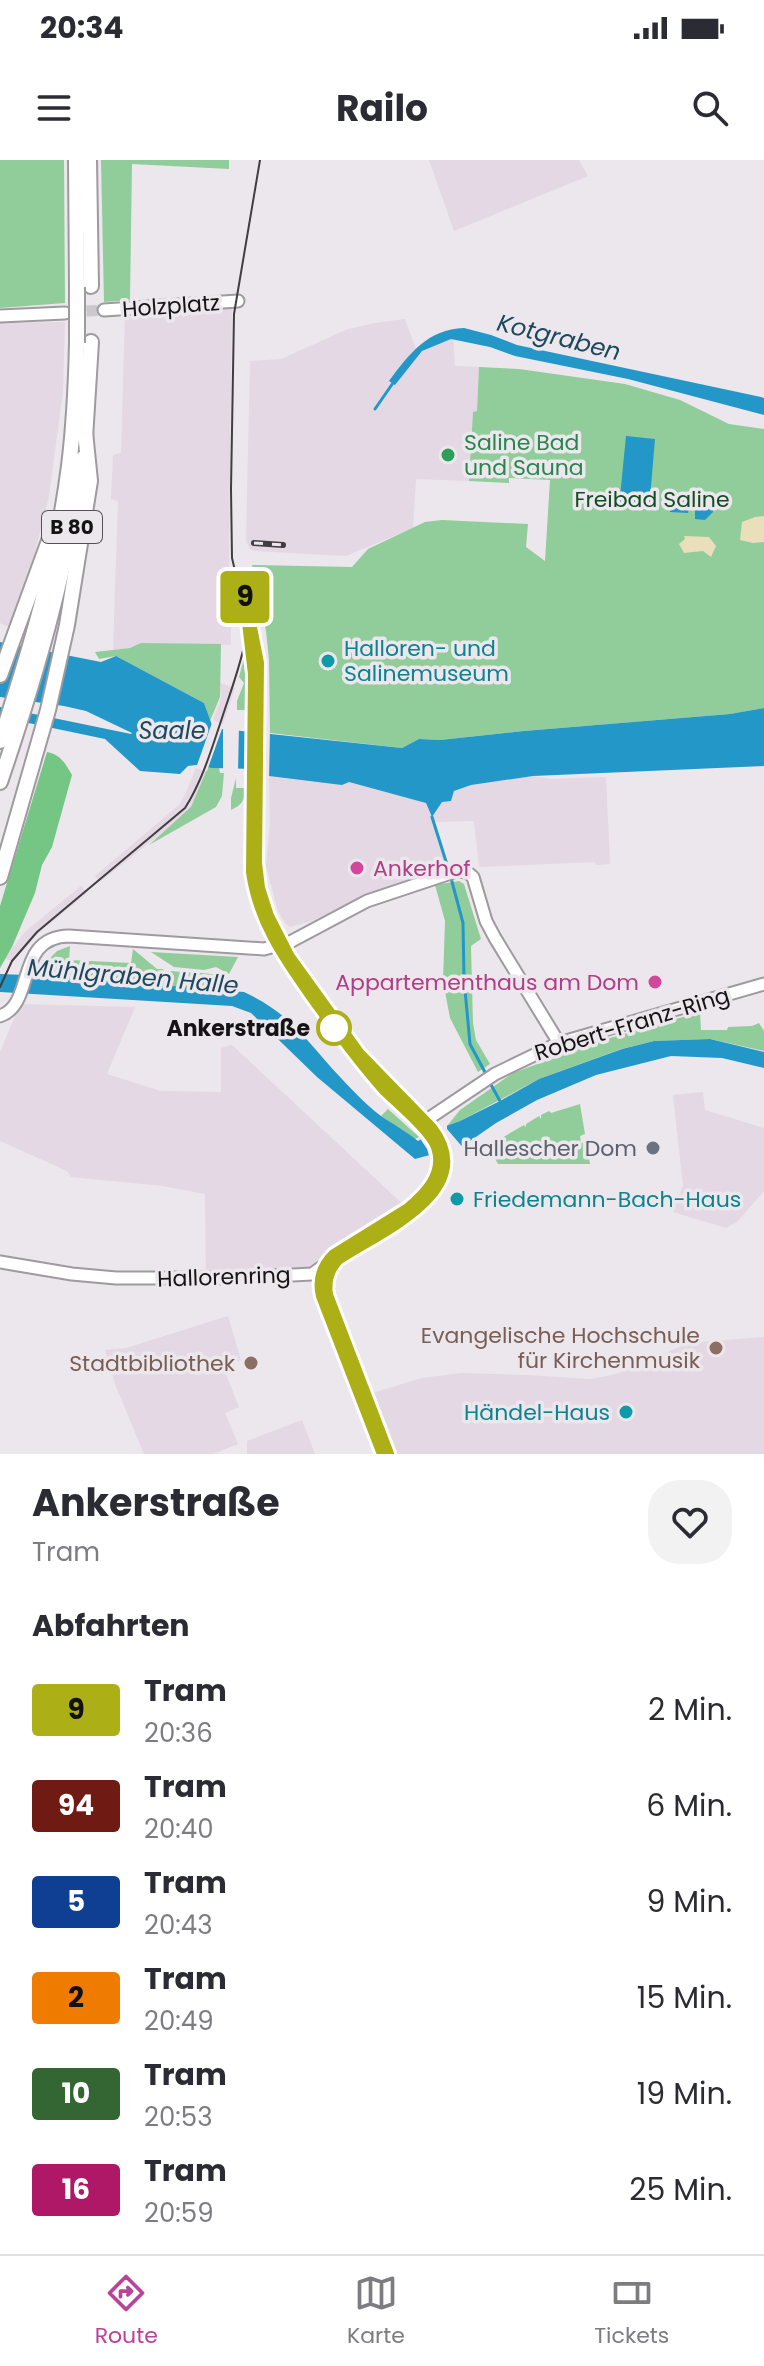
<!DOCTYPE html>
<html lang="de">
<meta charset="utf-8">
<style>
:root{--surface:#fff;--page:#f2f2f3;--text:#2b2b33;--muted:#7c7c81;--line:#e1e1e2;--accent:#bb4397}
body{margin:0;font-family:Poppins,sans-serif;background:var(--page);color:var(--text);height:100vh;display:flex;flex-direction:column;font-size:30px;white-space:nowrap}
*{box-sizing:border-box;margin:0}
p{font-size:26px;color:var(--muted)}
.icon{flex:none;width:44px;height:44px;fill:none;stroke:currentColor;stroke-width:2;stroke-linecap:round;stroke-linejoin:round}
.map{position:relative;height:1294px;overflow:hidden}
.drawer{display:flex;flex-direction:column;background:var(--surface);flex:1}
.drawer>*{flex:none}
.badge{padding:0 16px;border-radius:6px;font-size:28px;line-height:52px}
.map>.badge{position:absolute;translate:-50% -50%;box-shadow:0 0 0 4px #fff}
h2{padding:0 32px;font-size:30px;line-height:72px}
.round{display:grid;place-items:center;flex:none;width:84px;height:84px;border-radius:32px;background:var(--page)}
.overview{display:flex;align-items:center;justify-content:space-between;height:136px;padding:0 32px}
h1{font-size:38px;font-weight:700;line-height:60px}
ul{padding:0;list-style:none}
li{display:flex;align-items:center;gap:24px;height:96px;padding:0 32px}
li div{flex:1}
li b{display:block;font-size:30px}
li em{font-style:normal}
li .badge{min-width:88px;font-weight:700;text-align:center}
.status{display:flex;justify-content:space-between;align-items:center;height:56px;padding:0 40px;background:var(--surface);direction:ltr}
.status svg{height:22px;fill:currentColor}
header{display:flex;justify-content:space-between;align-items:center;height:104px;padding:0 32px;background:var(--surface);font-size:36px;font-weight:700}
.tab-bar{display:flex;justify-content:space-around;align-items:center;height:112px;border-top:2px solid var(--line);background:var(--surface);font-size:22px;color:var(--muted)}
.tab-bar a{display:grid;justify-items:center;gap:4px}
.tab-bar .selected{color:var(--accent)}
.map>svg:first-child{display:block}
.built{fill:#e3d8e3}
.green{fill:#90cd9a}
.forest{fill:#75c585}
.sand{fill:#e9dfba}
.water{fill:#2397c8}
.pier{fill:#ece7ec}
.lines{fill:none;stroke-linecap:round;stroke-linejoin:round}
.stream{stroke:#2397c8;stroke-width:3}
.minor-tunnel{stroke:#ccc7cc;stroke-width:11;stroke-dasharray:11 5.5;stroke-linecap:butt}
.minor-casing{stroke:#9f9a9f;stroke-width:15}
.major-casing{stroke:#9f9a9f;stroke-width:18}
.minor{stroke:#fff;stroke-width:11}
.major{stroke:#fff;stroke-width:14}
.tram{stroke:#403e40;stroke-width:2}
.rail-casing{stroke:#403e40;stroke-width:6}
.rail{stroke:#ece7ec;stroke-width:3;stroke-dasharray:9;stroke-linecap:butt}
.major-bridge-casing{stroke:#9f9a9f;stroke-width:18;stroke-linecap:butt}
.major-bridge{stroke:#fff;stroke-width:14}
.line-casing{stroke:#fff;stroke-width:18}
.line{stroke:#adaf17;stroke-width:12}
.leisure-dot{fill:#2e9e5b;stroke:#ece7ec;stroke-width:3}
.culture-dot{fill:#0f9aa8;stroke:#ece7ec;stroke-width:3}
.hotel-dot{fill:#d1479c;stroke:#ece7ec;stroke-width:3}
.stop-dot{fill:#fff;stroke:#adaf17;stroke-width:4}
.worship-dot{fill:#6b7280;stroke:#ece7ec;stroke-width:3}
.education-dot{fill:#8d6e63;stroke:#ece7ec;stroke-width:3}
.labels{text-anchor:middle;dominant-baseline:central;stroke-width:7;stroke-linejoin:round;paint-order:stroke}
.shield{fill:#ece7ec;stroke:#565356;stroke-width:2}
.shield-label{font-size:20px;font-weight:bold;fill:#151315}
.street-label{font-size:22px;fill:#151315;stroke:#ece7ec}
.leisure-label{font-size:22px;fill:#27864d;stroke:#ece7ec;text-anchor:start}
.park-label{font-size:22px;fill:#124c24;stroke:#ece7ec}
.culture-label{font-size:22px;fill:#0d838f;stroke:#ece7ec;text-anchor:start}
.hotel-label{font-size:22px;fill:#b23c85;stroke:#ece7ec;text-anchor:start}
.stop-label{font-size:22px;font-weight:bold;fill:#151315;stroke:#ece7ec;text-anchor:end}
.worship-label{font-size:22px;fill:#5b616d;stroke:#ece7ec;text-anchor:end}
.education-label{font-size:22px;fill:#785e54;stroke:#ece7ec;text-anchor:end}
.water-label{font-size:24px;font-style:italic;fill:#1c485d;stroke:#ece7ec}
</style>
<div class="status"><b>20:34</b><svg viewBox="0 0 49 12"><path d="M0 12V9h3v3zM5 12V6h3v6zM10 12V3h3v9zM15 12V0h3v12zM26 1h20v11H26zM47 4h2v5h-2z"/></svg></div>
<header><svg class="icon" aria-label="menu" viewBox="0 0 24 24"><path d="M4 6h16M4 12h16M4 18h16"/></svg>Railo<svg class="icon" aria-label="search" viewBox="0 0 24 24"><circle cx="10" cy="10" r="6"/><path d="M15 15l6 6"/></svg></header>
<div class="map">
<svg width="764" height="1294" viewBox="0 0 764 1294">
<rect width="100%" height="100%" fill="#ece7ec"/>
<g class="built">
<polygon points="429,0 579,0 588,16 454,71"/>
<polygon points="232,145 229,385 231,485 141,483 130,488 113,490 118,341 111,339 113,295 121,293 125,152"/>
<polygon points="405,159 417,192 453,175 455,206 479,207 477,252 473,252 469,321 416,319 413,368 346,396 255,391 250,389 246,382 250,201 281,199 348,169 375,163"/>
<polygon points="65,162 63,231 49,336 32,404 10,468 0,463 0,163"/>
<polygon points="220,523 235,528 223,564 213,560 221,538"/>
<polygon points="196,608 207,612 191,647 184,655 100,722 95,716 179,645 184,637"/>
<polygon points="269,616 341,624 348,621 425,642 432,657 442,642 454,631 471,625 533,616 551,619 606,617 610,704 596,705 595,702 479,707 474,661 434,662 448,708 351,743 312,761 290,767 285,763 278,751 266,706 270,662"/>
<polygon points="81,726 87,733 36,775 14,801 4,799 26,771"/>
<polygon points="20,844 135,847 107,914 161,931 221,932 221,888 232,885 408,1049 317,1112 206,1118 205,1034 163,1026 71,1017 67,1011 0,981 0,892"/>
<polygon points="703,932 705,950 764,968 764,1031 737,1062 726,1068 673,1052 683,1025 673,935"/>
<polygon points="228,1156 241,1200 223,1207 239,1247 225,1253 238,1284 213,1294 144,1294 115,1224 105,1190 126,1188"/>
<polygon points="764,1177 764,1294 392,1294 369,1234 422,1218 461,1213 527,1215 590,1219 612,1215 641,1205 687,1183"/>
<polygon points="302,1260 315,1294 247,1294 247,1281"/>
</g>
<g class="green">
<polygon points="0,0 64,0 65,143 0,148"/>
<polygon points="101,0 229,0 229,9 132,4 130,140 104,142"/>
<polygon points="479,207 519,209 625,224 680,240 729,264 764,269 764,548 730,554 524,571 440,580 419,579 402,588 270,573 269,500 266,471 252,405 352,407 368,389 425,362 442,360 528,364 526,387 545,401 550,320 509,318 509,323 469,321 473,252 477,251"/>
<polygon points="141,483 221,484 220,537 210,561 204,543 116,496 99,499 95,492 130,488"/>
<polygon points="246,491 247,550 237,550 237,541 244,523 239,517"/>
<polygon points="208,607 219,608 220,613 224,613 222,636 216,647 149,685 191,647"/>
<path d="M 236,618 L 236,628 L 245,628 C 245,640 242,645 231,650 L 231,638 Z"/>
<polygon points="459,721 464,724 481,779 471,786 473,863 476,880 490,904 478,912 450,858 443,821 445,761 435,725"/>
<path d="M 70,786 L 69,800 L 131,803 L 133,789 L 157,809 L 163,809 L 166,815 L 171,811 C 191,813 212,812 230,818 L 225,831 L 37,816 L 42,802 L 46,802 L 57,791 Z"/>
<polygon points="151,792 238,797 229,814 216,807 204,810 174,807"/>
<polygon points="700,852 701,870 727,870 728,867 752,866 759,863 764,871 764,891 710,879 654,881 621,889 539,919 460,961 447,966 460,950 513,913 603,880"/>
<polygon points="580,944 585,974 580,976 581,983 587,982 590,1004 498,1004 488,986 524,965 526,967 526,964 539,956 541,959 541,955 549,951 551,953"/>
<polygon points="388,949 419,977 415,979 381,956"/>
</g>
<path class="forest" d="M 47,592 C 61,595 65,603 72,615 L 52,687 L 42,705 L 35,733 L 12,787 L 0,808 L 0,746 Z"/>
<g class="sand">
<polygon points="764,356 764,382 753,383 740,380 742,362 755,357"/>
<polygon points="684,376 709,377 716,386 711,397 703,391 684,393 679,384 685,379"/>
</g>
<g class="water">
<path d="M 464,168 L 491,175 L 517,185 L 761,237 L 764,238 L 764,255 L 628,219 L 515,196 L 490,187 L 451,179 L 422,191 L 395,225 L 389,221 C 409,194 428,169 464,168 Z"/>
<polygon points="626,276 655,279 649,350 619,347"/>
<polygon points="669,334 702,336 702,341 714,342 713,352 705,360 695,359 695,349 689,349 688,353 670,352"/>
<polygon points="0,482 101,502 116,496 204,543 213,568 402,588 419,579 440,580 524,571 730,554 764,548 764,606 533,616 471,625 454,631 451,641 442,642 432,657 426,643 349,622 342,625 269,616 262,609 212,608 196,605 188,606 180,614 140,611 105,579 0,557 0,547 131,574 132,573 86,551 64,546 0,537"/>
<path d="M 0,814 L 51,816 L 244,832 C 293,855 306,881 341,918 C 354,932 371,950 387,960 C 398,967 408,973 418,981 L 438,969 L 460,961 L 500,941 L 539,919 L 622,889 L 654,881 L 710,879 L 764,892 L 764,908 L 722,898 L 671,896 L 596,915 L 537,940 L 496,963 L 463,986 L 415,999 L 317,917 L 251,853 L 232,846 L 0,832 Z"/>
</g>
<g class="pier">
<polygon points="213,560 215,564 239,566 238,612 223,612 223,566 207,611 196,608"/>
<polygon points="246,567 270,569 269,620 260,613 246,613"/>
<polygon points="444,963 447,963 447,969 465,990 430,999 427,989 419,977"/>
</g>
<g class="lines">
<g class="stream">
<polyline points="375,249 393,223"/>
<polyline points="432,657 449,711"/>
<polyline points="451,718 463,763 464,819 470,884 487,916"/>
<polyline points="490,923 500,941"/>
</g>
<polyline class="minor-tunnel" points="70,152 104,150"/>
<g class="minor-casing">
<g id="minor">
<polyline points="104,150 238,141"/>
<polyline points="0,156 65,153"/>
<path d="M 0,856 C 36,844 14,777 69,776 L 264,789 L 290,782 L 367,741 L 457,711 L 467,712 L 473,717 L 486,761 L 495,778 L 559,883"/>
<polyline points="0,1102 72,1114 116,1118 235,1118 312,1114 347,1089 409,1052 434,1026 441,1009 441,994 435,978 422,963 495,914 559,883 764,824"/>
</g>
</g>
<g class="major-casing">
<g id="major">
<polyline points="76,0 77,127"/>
<polyline points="89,0 91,126"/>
<polyline points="85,278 91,182"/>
<polyline points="0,515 50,378"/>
<path d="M 0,581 C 30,491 57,401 69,306 C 74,266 76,224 77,183"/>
<path d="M 0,622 C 36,516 67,410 83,298"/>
<polyline points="0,717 48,550 67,465 90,321 85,272"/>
</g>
</g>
<use href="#minor" class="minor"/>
<use href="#major" class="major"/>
<g class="tram">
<path d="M 260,0 L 234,154 L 231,329 L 232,398 L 251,478 L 254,503 L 252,649 L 254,728 L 271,774 L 287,803 L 355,897 L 435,983 L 439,1002 L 436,1016 L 427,1031 L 408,1049 L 334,1095 C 319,1110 318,1124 324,1143 L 383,1294"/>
<path d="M 0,827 L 12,801 L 37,772 L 185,648 C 202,621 211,591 221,561 C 230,533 241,505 246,477"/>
</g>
<g class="rail-casing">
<polyline id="rail" points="254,383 283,385"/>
</g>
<use href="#rail" class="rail"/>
<g class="major-bridge-casing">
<polyline id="major-bridge" points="77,183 77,127"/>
</g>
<use href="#major-bridge" class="major-bridge"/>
</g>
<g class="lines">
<g class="line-casing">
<path id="line" d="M 383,1294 L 322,1136 C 318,1120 322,1107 334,1095 L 408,1049 C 426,1034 446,1014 437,987 C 431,970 398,943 384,929 C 359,901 338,872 316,842 C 287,801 259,763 252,712 L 254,514 L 245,437 L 258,503 L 256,703 L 259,728 L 268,756 L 289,797 L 359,894 L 431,968 C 480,1031 380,1071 338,1099 C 328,1109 325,1121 327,1135 L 388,1294"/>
</g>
<use href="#line" class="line"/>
</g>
<circle class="leisure-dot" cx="448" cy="295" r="8"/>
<g class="culture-dot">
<circle cx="328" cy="501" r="8"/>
<circle cx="457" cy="1039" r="8"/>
<circle cx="626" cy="1252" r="8"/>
</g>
<g class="hotel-dot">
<circle cx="357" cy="708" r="8"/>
<circle cx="655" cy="822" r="8"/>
</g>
<circle class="stop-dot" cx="334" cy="868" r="16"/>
<circle class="worship-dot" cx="653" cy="988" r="8"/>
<g class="education-dot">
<circle cx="716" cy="1188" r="8"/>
<circle cx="251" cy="1203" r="8"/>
</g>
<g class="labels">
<rect class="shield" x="42" y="351" width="60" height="32" rx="6"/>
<g class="shield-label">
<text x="72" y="367">B 80</text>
</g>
<g class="street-label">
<text transform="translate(171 146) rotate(-4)">Holzplatz</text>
<text transform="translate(632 864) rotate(-17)">Robert-Franz-Ring</text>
<text transform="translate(224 1117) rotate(-2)">Hallorenring</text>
</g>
<g class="leisure-label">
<text x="464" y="282">Saline Bad<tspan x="464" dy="25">und Sauna</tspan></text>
</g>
<g class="park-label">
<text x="652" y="339">Freibad Saline</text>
</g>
<g class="culture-label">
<text x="344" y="488">Halloren- und<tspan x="344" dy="25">Salinemuseum</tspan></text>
<text x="473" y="1039">Friedemann-Bach-Haus</text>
<text x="610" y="1252" text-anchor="end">Händel-Haus</text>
</g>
<g class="hotel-label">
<text x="373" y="708">Ankerhof</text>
<text x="639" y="822" text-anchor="end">Appartementhaus am Dom</text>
</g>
<g class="stop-label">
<text x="310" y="868">Ankerstraße</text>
</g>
<g class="worship-label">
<text x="637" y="988">Hallescher Dom</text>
</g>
<g class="education-label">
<text x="700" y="1175">Evangelische Hochschule<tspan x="700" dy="25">für Kirchenmusik</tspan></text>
<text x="235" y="1203">Stadtbibliothek</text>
</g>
<g class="water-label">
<text transform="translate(559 177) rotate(14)">Kotgraben</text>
<text x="172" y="570">Saale</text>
<text transform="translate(133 816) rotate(5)">Mühlgraben Halle</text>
</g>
</g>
</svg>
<b class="badge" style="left:245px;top:437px;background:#adaf17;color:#111">9</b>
</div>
<section class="drawer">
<div class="overview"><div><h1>Ankerstraße</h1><p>Tram</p></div><a class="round"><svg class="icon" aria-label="heart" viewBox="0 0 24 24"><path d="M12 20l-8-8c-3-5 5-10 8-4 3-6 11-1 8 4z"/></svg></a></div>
<h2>Abfahrten</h2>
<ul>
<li><span class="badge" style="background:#adaf17;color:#111">9</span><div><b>Tram</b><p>20:36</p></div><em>2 Min.</em></li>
<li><span class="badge" style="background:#6f1b14;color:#fff">94</span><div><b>Tram</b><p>20:40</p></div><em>6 Min.</em></li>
<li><span class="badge" style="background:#0f3f93;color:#fff">5</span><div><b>Tram</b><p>20:43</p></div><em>9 Min.</em></li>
<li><span class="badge" style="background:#ef7c00;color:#111">2</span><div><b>Tram</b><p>20:49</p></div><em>15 Min.</em></li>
<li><span class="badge" style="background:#363;color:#fff">10</span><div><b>Tram</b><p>20:53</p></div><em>19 Min.</em></li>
<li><span class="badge" style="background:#af1867;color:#fff">16</span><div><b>Tram</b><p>20:59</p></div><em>25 Min.</em></li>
</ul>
</section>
<nav class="tab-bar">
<a class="selected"><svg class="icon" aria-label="directions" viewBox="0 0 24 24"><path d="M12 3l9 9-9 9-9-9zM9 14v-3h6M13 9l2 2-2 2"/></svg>Route</a>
<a><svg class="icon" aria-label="map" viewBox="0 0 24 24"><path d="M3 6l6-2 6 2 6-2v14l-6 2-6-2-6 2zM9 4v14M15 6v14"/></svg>Karte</a>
<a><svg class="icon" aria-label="tickets" viewBox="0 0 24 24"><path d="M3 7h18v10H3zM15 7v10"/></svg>Tickets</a>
</nav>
